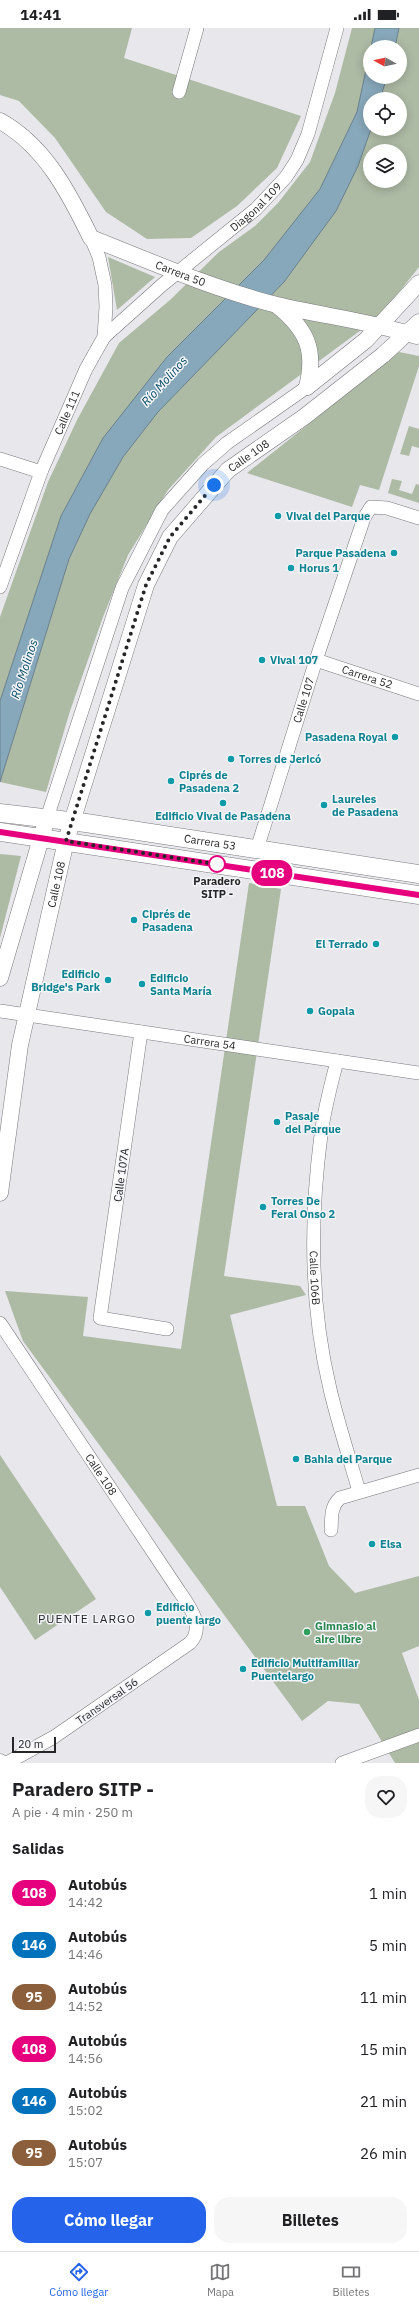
<!DOCTYPE html>
<html lang="es">
<meta charset="utf-8">
<style>
:root{--surface:#fff;--page:#f6f6f6;--text:#202124;--muted:#757577;--line:#e0e0e0;--accent:#2563eb}
body{margin:0;font-family:"IBM Plex Sans",sans-serif;background:var(--page);color:var(--text);height:100vh;display:flex;flex-direction:column;font-size:15px;white-space:nowrap}
*{box-sizing:border-box;margin:0}
p{font-size:13px;color:var(--muted)}
.icon{flex:none;width:22px;height:22px;fill:none;stroke:currentColor;stroke-width:2;stroke-linecap:round;stroke-linejoin:round}
.map{position:relative;height:1735px;overflow:hidden}
.side{display:flex;flex-direction:column;background:var(--surface);flex:1}
.side>*{flex:none}
.badge{padding:0 8px;border-radius:13px;font-size:14px;line-height:26px}
.needle{width:26px;rotate:278deg}
.tools{position:absolute;left:363px;top:12px;display:grid;gap:8px}
.tools a{display:grid;place-items:center;width:44px;height:44px;border-radius:50%;background:var(--surface);box-shadow:0 2px 10px #0003;font-size:20px}
.scale{position:absolute;left:12px;bottom:10px;width:44px;box-sizing:border-box;padding-left:4px;border:2px solid #252627;border-top:0;font-size:11px;line-height:14px;white-space:nowrap;color:#252627;-webkit-text-stroke:3px #f4f5f9;paint-order:stroke}
.you{position:absolute;width:20px;height:20px;margin:-10px;border:3px solid #fff;border-radius:50%;background:#1a73e8;box-shadow:0 0 0 6px #1a73e833}
.map>.badge{position:absolute;translate:-50% -50%;box-shadow:0 0 0 2px #fff}
h2{padding:0 12px;font-size:15px;line-height:36px}
.round{display:grid;place-items:center;flex:none;width:42px;height:42px;border-radius:16px;background:var(--page)}
.head{display:flex;align-items:center;justify-content:space-between;height:68px;padding:0 12px}
h1{font-size:19px;font-weight:700;line-height:30px}
.action{display:flex;gap:8px;margin-top:auto;padding:8px 12px}
.action a{flex:1;height:46px;border-radius:16px;background:var(--accent);color:#fff;font-size:16px;font-weight:700;line-height:46px;text-align:center}
.action a+a{background:var(--page);color:var(--text)}
ul{padding:0;list-style:none}
li{display:flex;align-items:center;gap:12px;height:52px;padding:0 12px}
li div{flex:1}
li b{display:block;font-size:15px}
li em{font-style:normal}
li .badge{min-width:44px;font-weight:700;text-align:center}
.status{display:flex;justify-content:space-between;align-items:center;height:28px;padding:0 20px;background:var(--surface);direction:ltr}
.status svg{height:11px;fill:currentColor}
.tab-bar{display:flex;justify-content:space-around;align-items:center;height:56px;border-top:1px solid var(--line);background:var(--surface);font-size:11px;color:var(--muted)}
.tab-bar a{display:grid;justify-items:center;gap:2px}
.tab-bar .selected{color:var(--accent)}
.map>svg:first-child{display:block}
.green{fill:#adbaa4;fill-rule:evenodd}
.water{fill:#87a8ba;stroke:#6a818e}
.lines{fill:none;stroke-linecap:round;stroke-linejoin:round}
.minor-casing{stroke:#797a7e;stroke-width:14}
.tertiary-casing{stroke:#797a7e;stroke-width:17}
.secondary-casing{stroke:#797a7e;stroke-width:19}
.minor{stroke:#fff;stroke-width:13}
.tertiary{stroke:#fff;stroke-width:16}
.secondary{stroke:#fff;stroke-width:18}
.line-casing{stroke:#fff;stroke-width:9}
.line{stroke:#e6007e;stroke-width:6}
.walk{stroke:#252627;stroke-width:4;stroke-dasharray:0 7.2}
.culture-dot{fill:#0f9aa8;stroke:#f4f5f9;stroke-width:1.5}
.stop-dot{fill:#fff;stroke:#e6007e;stroke-width:2}
.leisure-dot{fill:#2e9e5b;stroke:#f4f5f9;stroke-width:1.5}
.labels{text-anchor:middle;dominant-baseline:central;stroke-width:3;stroke-linejoin:round;paint-order:stroke}
.street-label{font-size:11px;fill:#252627;stroke:#f4f5f9}
.culture-label{font-size:11px;font-weight:bold;fill:#0d838f;stroke:#f4f5f9;text-anchor:start}
.stop-label{font-size:11px;font-weight:bold;fill:#252627;stroke:#f4f5f9}
.leisure-label{font-size:11px;font-weight:bold;fill:#27864d;stroke:#f4f5f9;text-anchor:start}
.water-label{font-size:12px;font-style:italic;fill:#014660;stroke:#f4f5f9}
.neighbourhood-label{font-size:12px;letter-spacing:1px;fill:#252627;stroke:#f4f5f9}
</style>
<div class="status"><b>14:41</b><svg viewBox="0 0 49 12"><path d="M0 12V9h3v3zM5 12V6h3v6zM10 12V3h3v9zM15 12V0h3v12zM26 1h20v11H26zM47 4h2v5h-2z"/></svg></div>
<div class="map">
<svg width="419" height="1735" viewBox="0 0 419 1735">
<rect width="100%" height="100%" fill="#e7e7ec"/>
<g class="green">
<polygon points="0,0 132,0 124,30 301,88 277,140 237,178 191,210 147,211 106,184 55,110 19,73 0,67"/>
<path d="M 352,0 L 419,0 L 419,239 L 380,288 L 216,409 L 168,462 L 128,527 L 103,589 L 70,683 L 46,764 L 0,754 L 0,589 L 48,454 L 77,392 L 119,315 L 170,272 L 219,224 L 255,198 L 278,175 L 310,134 L 335,65 ZM 370,19 L 400,19 L 400,49 L 370,49 ZM 370,71 L 400,71 L 400,101 L 370,101 ZM 370,123 L 400,123 L 400,153 L 370,153 Z"/>
<polygon points="108,229 155,249 117,282"/>
<polygon points="399,324 419,328 419,338 379,462 360,457 352,479 247,445"/>
<polygon points="409,398 419,401 419,420 412,418 409,428 400,426"/>
<polygon points="392,451 402,453 399,462 412,466 416,456 419,457 419,475 388,465"/>
<polygon points="0,826 21,828 0,910"/>
<polygon points="249,855 281,861 224,1248 300,1258 306,1267 230,1287 277,1478 305,1478 329,1538 355,1565 419,1548 419,1618 402,1625 419,1672 419,1735 395,1735 359,1676 328,1673 302,1693 23,1313 5,1263 88,1269 83,1308 181,1321"/>
<polygon points="0,1427 96,1571 35,1612 0,1559"/>
</g>
<g class="water">
<polygon points="375,0 399,0 395,19 371,19"/>
<polygon points="370,23 370,49 387,49 380,71 370,71 371,101 358,138 336,183 284,254 158,384 123,429 90,486 69,531 0,754 0,673 61,488 103,410 167,329 264,232 320,161 357,84"/>
</g>
<g class="lines">
<g class="minor-casing">
<g id="minor">
<polyline points="179,64 197,0"/>
<path id="s1" d="M 104,309 L 162,257 L 256,181 L 286,149 L 297,132 L 308,106 L 337,0"/>
<polyline points="0,431 41,444"/>
<path id="s2" d="M 0,559 L 41,444 L 86,341 L 104,309 L 106,279 L 105,257 L 99,229 L 91,210"/>
<path id="s3" d="M 316,632 L 419,666"/>
<polyline points="47,790 122,560 162,482 203,436 227,415 307,359"/>
<path id="s4" d="M 257,821 L 316,632 L 364,490 L 371,479 L 387,480 L 419,490"/>
<path id="s5" d="M 0,983 L 419,1045"/>
<polyline points="141,1004 100,1290 167,1301"/>
<path id="s6" d="M 337,1033 C 331,1057 324,1082 321,1107 C 310,1191 310,1278 330,1361 C 338,1395 349,1429 359,1463"/>
<path id="s7" d="M 0,1295 L 175,1557 C 186,1574 207,1597 190,1615 L 54,1709 L 7,1735"/>
<path d="M 331,1502 C 332,1490 330,1479 340,1470 L 419,1447"/>
<polyline points="342,1735 419,1707"/>
</g>
</g>
<g class="tertiary-casing">
<g id="tertiary">
<path id="s8" d="M 0,93 C 45,118 69,165 91,210 C 152,234 213,261 277,277 C 323,288 370,293 416,308"/>
<path d="M 278,278 C 307,302 316,322 307,359"/>
<polyline points="307,359 366,312 419,255"/>
<polyline points="0,950 47,790"/>
<path id="s9" d="M 0,1165 L 20,1017 L 66,813 L 146,557 L 170,509 L 228,442 L 304,389 L 383,327 L 419,294"/>
<polyline points="0,1734 1,1735"/>
</g>
</g>
<g class="secondary-casing">
<g id="secondary">
<path id="s10" d="M 0,785 L 86,795 L 419,846"/>
<polyline points="0,804 419,867"/>
</g>
</g>
<use href="#minor" class="minor"/>
<use href="#tertiary" class="tertiary"/>
<use href="#secondary" class="secondary"/>
</g>
<g class="lines">
<g class="line-casing">
<polyline id="line" points="0,804 419,867"/>
</g>
<use href="#line" class="line"/>
<polyline class="walk" points="214,457 170,509 146,557 66,813 221,837 217,836"/>
</g>
<g class="culture-dot">
<circle cx="278" cy="488" r="4"/>
<circle cx="394" cy="525" r="4"/>
<circle cx="291" cy="540" r="4"/>
<circle cx="262" cy="632" r="4"/>
<circle cx="395" cy="709" r="4"/>
<circle cx="231" cy="731" r="4"/>
<circle cx="171" cy="753" r="4"/>
<circle cx="223" cy="775" r="4"/>
<circle cx="324" cy="777" r="4"/>
<circle cx="134" cy="892" r="4"/>
<circle cx="376" cy="916" r="4"/>
<circle cx="108" cy="952" r="4"/>
<circle cx="142" cy="956" r="4"/>
<circle cx="310" cy="983" r="4"/>
<circle cx="277" cy="1094" r="4"/>
<circle cx="263" cy="1179" r="4"/>
<circle cx="296" cy="1431" r="4"/>
<circle cx="372" cy="1516" r="4"/>
<circle cx="148" cy="1585" r="4"/>
<circle cx="243" cy="1641" r="4"/>
</g>
<circle class="stop-dot" cx="217" cy="836" r="8"/>
<circle class="leisure-dot" cx="307" cy="1604" r="4"/>
<g class="labels">
<g class="street-label">
<text stroke="none"><textPath href="#s1" startOffset="200">Diagonal 109</textPath></text>
<text stroke="none"><textPath href="#s8" startOffset="247">Carrera 50</textPath></text>
<text stroke="none"><textPath href="#s2" startOffset="187">Calle 111</textPath></text>
<text stroke="none"><textPath href="#s9" startOffset="794">Calle 108</textPath></text>
<text stroke="none"><textPath href="#s3" startOffset="54">Carrera 52</textPath></text>
<text stroke="none"><textPath href="#s4" startOffset="156">Calle 107</textPath></text>
<text stroke="none"><textPath href="#s10" startOffset="212">Carrera 53</textPath></text>
<text stroke="none"><textPath href="#s9" startOffset="314">Calle 108</textPath></text>
<text stroke="none"><textPath href="#s5" startOffset="212">Carrera 54</textPath></text>
<text transform="translate(121 1147) rotate(-82)">Calle 107A</text>
<text stroke="none"><textPath href="#s6" startOffset="219">Calle 106B</textPath></text>
<text stroke="none"><textPath href="#s7" startOffset="182">Calle 108</textPath></text>
<text transform="translate(107 1673) rotate(-35)">Transversal 56</text>
</g>
<g class="culture-label">
<text x="286" y="488">Vival del Parque</text>
<text x="386" y="525" text-anchor="end">Parque Pasadena</text>
<text x="299" y="540">Horus 1</text>
<text x="270" y="632">Vival 107</text>
<text x="387" y="709" text-anchor="end">Pasadena Royal</text>
<text x="239" y="731">Torres de Jericó</text>
<text x="179" y="747">Ciprés de<tspan x="179" dy="13">Pasadena 2</tspan></text>
<text x="332" y="771">Laureles<tspan x="332" dy="13">de Pasadena</tspan></text>
<text x="223" y="788" text-anchor="middle">Edificio Vival de Pasadena</text>
<text x="142" y="886">Ciprés de<tspan x="142" dy="13">Pasadena</tspan></text>
<text x="368" y="916" text-anchor="end">El Terrado</text>
<text x="100" y="946" text-anchor="end">Edificio<tspan x="100" dy="13">Bridge's Park</tspan></text>
<text x="150" y="950">Edificio<tspan x="150" dy="13">Santa María</tspan></text>
<text x="318" y="983">Gopala</text>
<text x="285" y="1088">Pasaje<tspan x="285" dy="13">del Parque</tspan></text>
<text x="271" y="1173">Torres De<tspan x="271" dy="13">Feral Onso 2</tspan></text>
<text x="304" y="1431">Bahia del Parque</text>
<text x="380" y="1516">Elsa</text>
<text x="156" y="1579">Edificio<tspan x="156" dy="13">puente largo</tspan></text>
<text x="251" y="1635">Edificio Multifamiliar<tspan x="251" dy="13">Puentelargo</tspan></text>
</g>
<g class="stop-label">
<text x="217" y="853">Paradero<tspan x="217" dy="13">SITP -</tspan></text>
</g>
<g class="leisure-label">
<text x="315" y="1598">Gimnasio al<tspan x="315" dy="13">aire libre</tspan></text>
</g>
<g class="water-label">
<text transform="translate(164 353) rotate(-48)">Río Molinos</text>
<text transform="translate(24 641) rotate(-72)">Río Molinos</text>
</g>
<g class="neighbourhood-label">
<text x="87" y="1590">PUENTE LARGO</text>
</g>
</g>
</svg>
<div class="tools">
<a><svg class="needle" viewBox="-14 -14 28 28"><path d="M0-13l5 13h-10z" fill="#e53935"/><path d="M0 13l5-13h-10z" fill="#757577"/></svg></a>
<a><svg class="icon" aria-label="locate" viewBox="0 0 24 24"><circle cx="12" cy="12" r="6"/><path d="M12 2v4M12 18v4M2 12h4M18 12h4"/></svg></a>
<a><svg class="icon" aria-label="layers" viewBox="0 0 24 24"><path d="M12 4l9 5-9 5-9-5zM3 14l9 5 9-5"/></svg></a>
</div>
<div class="scale">20 m</div>
<div class="you" style="left:214px;top:457px"></div>
<b class="badge" style="left:272px;top:845px;background:#e6007e;color:#fff">108</b>
</div>
<section class="side">
<div class="head"><div><h1>Paradero SITP -</h1><p>A pie · 4 min · 250 m</p></div><a class="round"><svg class="icon" aria-label="heart" viewBox="0 0 24 24"><path d="M12 20l-8-8c-3-5 5-10 8-4 3-6 11-1 8 4z"/></svg></a></div>
<h2>Salidas</h2>
<ul>
<li><span class="badge" style="background:#e6007e;color:#fff">108</span><div><b>Autobús</b><p>14:42</p></div><em>1 min</em></li>
<li><span class="badge" style="background:#0072bc;color:#fff">146</span><div><b>Autobús</b><p>14:46</p></div><em>5 min</em></li>
<li><span class="badge" style="background:#8b5e3c;color:#fff">95</span><div><b>Autobús</b><p>14:52</p></div><em>11 min</em></li>
<li><span class="badge" style="background:#e6007e;color:#fff">108</span><div><b>Autobús</b><p>14:56</p></div><em>15 min</em></li>
<li><span class="badge" style="background:#0072bc;color:#fff">146</span><div><b>Autobús</b><p>15:02</p></div><em>21 min</em></li>
<li><span class="badge" style="background:#8b5e3c;color:#fff">95</span><div><b>Autobús</b><p>15:07</p></div><em>26 min</em></li>
</ul>
<div class="action"><a>Cómo llegar</a><a>Billetes</a></div>
</section>
<nav class="tab-bar">
<a class="selected"><svg class="icon" aria-label="directions" viewBox="0 0 24 24"><path d="M12 3l9 9-9 9-9-9zM9 14v-3h6M13 9l2 2-2 2"/></svg>Cómo llegar</a>
<a><svg class="icon" aria-label="map" viewBox="0 0 24 24"><path d="M3 6l6-2 6 2 6-2v14l-6 2-6-2-6 2zM9 4v14M15 6v14"/></svg>Mapa</a>
<a><svg class="icon" aria-label="tickets" viewBox="0 0 24 24"><path d="M3 7h18v10H3zM15 7v10"/></svg>Billetes</a>
</nav>
